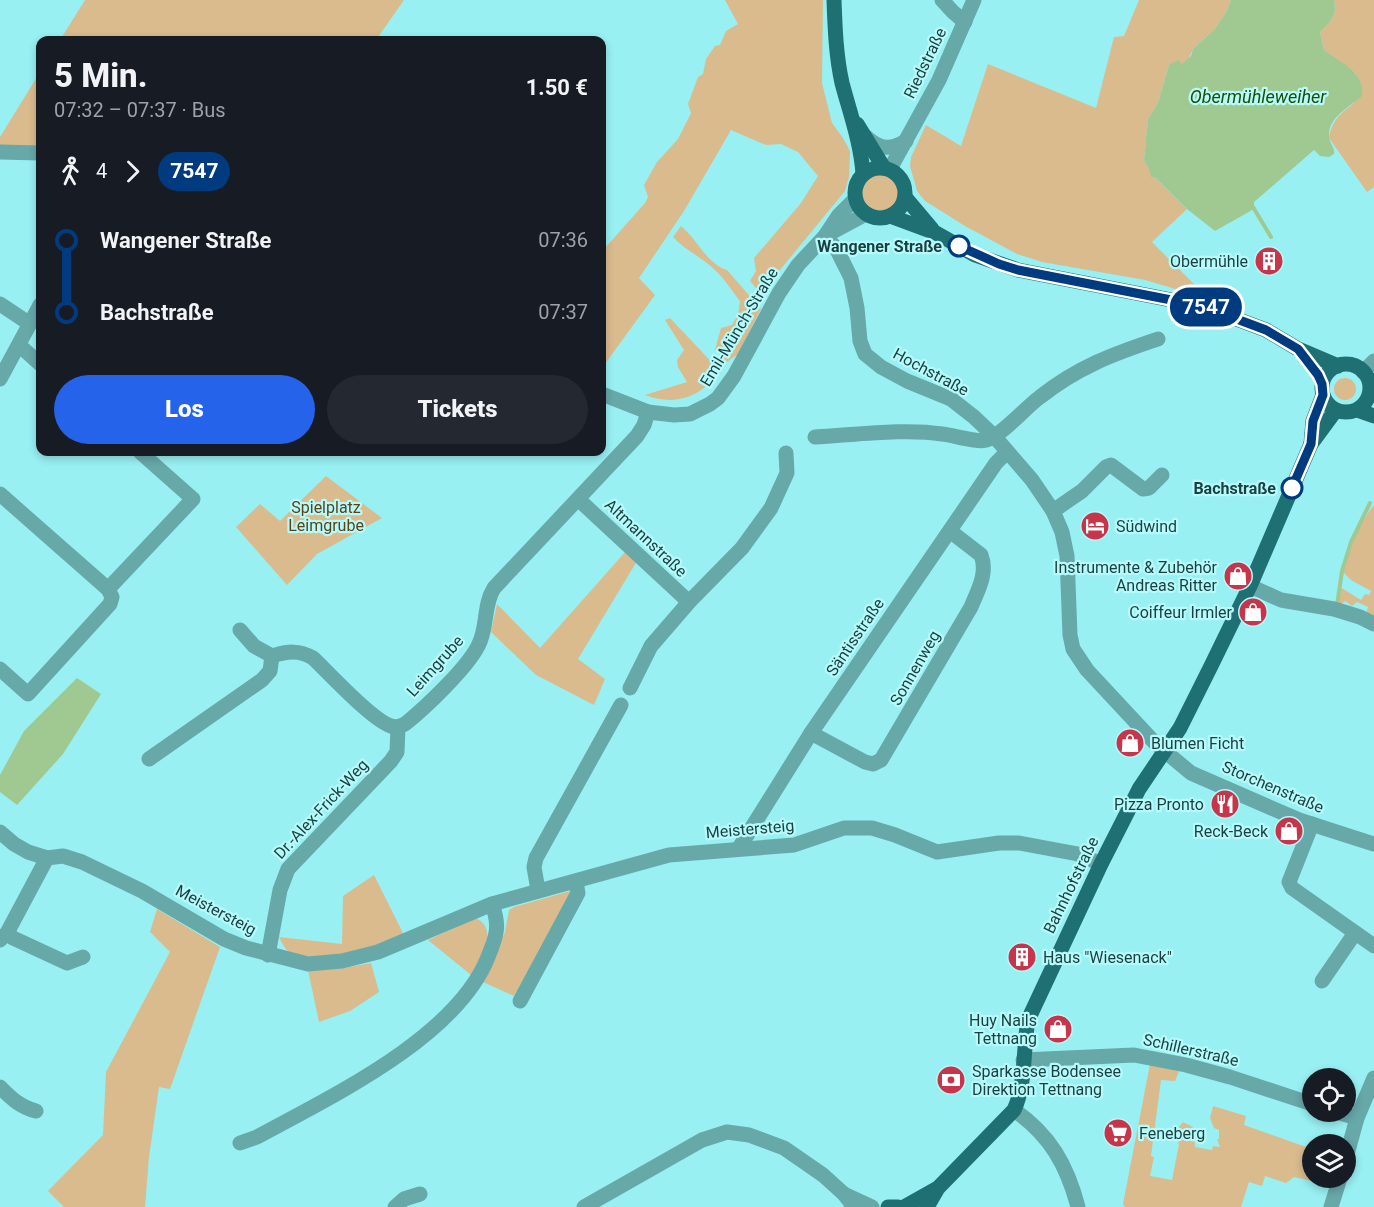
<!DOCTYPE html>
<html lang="de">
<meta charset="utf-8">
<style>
:root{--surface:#171b24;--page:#242831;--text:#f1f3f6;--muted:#9ea1a6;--accent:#2563eb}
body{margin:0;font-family:Roboto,sans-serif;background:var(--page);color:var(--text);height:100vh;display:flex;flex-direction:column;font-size:22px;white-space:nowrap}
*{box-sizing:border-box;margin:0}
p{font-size:20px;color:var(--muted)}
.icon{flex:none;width:33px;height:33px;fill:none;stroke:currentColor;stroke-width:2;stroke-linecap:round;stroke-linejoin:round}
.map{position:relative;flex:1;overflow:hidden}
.details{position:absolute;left:36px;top:36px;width:570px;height:420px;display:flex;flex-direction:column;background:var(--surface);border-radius:12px;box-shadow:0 3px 9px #0003}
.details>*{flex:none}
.badge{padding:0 12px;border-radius:20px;font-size:21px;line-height:39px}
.controls{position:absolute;left:1302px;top:1068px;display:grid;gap:12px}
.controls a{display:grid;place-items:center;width:54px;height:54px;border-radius:50%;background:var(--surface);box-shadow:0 3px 9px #0003;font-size:30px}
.map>.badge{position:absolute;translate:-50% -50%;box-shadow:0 0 0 3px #fff}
.legs{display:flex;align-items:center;gap:9px;height:66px;padding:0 18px;font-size:20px}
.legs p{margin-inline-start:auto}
.head{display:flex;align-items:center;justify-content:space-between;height:102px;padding:0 18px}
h1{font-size:33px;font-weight:800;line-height:45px}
.primary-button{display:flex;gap:12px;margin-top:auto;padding:12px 18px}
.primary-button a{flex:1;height:69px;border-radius:36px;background:var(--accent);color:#fff;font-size:24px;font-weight:800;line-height:69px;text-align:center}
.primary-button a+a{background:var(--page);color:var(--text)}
ul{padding:0 18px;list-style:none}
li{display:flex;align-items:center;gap:21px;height:72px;font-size:22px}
li i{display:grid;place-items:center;width:9px;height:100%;margin:0 8px;background:currentColor}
li i::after{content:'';width:15px;height:15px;margin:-8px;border:4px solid;border-radius:50%;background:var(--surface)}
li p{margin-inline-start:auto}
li:first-child i{background:linear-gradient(#0000 50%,currentColor 0)}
li:last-child i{background:linear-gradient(currentColor 50%,#0000 0)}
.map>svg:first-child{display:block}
.green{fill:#d9bb8e}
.water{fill:#a0c992}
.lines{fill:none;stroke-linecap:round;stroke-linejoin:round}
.stream{stroke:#a0c992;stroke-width:4}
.minor{stroke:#67a8a9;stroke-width:15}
.major{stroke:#1e7072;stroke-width:15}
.line-1-casing{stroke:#fff;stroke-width:14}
.line-1{stroke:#003b80;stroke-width:9}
.stop-1-dot{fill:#fff;stroke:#003b80;stroke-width:3}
.labels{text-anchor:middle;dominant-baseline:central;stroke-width:4.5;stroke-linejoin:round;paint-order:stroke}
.street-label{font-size:16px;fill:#1a3f40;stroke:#b6fafb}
.stop-label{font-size:16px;font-weight:bold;fill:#1a3f40;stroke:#b6fafb;text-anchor:end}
.poi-label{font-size:16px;fill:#1a3f40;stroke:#b6fafb;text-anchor:end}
.park-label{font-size:16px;fill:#5d4315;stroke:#b6fafb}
.water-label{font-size:18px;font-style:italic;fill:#1c4f00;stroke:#b6fafb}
</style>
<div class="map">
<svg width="1374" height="1207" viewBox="0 0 1374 1207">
<rect width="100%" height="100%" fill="#98f0f2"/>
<g class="green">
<polygon points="85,0 404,0 376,40 60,40"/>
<polygon points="725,0 823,0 822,83 832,123 843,138 850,151 849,177 845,191 775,276 770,274 761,294 750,281 756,271 754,258 801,203 818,176 798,152 781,144 766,145 731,130 684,211 639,278 655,295 602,368 602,239 605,248 645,203 648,197 644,185 657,162 678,139 691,113 688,104 698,77 703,74 706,59 715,46 720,45 726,31 738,24"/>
<polygon points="1139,0 1231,0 1227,11 1214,30 1193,49 1188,60 1182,64 1169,65 1158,103 1148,119 1144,160 1155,177 1187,209 1152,242 1209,299 1145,280 1042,262 1017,254 965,226 925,201 917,191 910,166 911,157 926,125 961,146 988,64 1096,108 1114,37 1124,36"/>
<path d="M 1334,0 L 1374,0 L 1374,187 L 1367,192 L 1329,138 C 1332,120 1340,114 1354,103 L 1356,74 L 1324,50 L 1320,32 C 1331,21 1337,16 1334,0 Z"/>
<polygon points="40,72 40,148 0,147 0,137"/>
<circle cx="880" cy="193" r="18"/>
<path d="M 681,226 C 697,239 707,264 727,270 L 761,309 L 738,354 L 727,362 L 715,350 L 721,328 L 732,325 L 738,315 L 740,301 C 732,291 725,279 715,270 C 702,257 686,251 673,237 Z"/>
<path d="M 670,318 L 721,372 C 700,396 677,407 645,395 L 687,382 L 678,367 L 677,360 L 684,350 L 665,320 Z"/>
<circle cx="1345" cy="389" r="11"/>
<polygon points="326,476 382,518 317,554 287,585 236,527 260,504 280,521"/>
<path d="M 1374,505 L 1374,617 L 1366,614 L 1368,607 L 1357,602 L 1352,606 L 1345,601 L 1337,608 L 1340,587 L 1361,600 L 1365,594 L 1369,595 L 1371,591 L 1351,580 L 1342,571 C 1349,547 1358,525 1374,505 Z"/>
<polygon points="626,551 637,561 578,659 605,679 594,705 536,675 491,632 497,604 540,648"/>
<path d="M 374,875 L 405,937 C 379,945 314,969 290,953 C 285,949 282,943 279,937 L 342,944 L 343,896 Z"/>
<polygon points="570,891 572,895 514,996 483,982 505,932 509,910 514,907"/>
<polygon points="157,909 220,947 170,1089 159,1087 149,1157 145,1207 64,1207 48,1191 103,1135 106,1072 170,952 150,932"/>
<path d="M 476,918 C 500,930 479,958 471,975 L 428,940 Z"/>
<polygon points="371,963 379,992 350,1011 319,1022 308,970 338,969"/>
<polygon points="1150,1064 1180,1069 1175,1081 1161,1080 1151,1156 1154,1157 1150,1176 1172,1180 1179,1144 1178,1143 1180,1134 1175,1132 1183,1122 1193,1127 1195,1147 1212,1150 1213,1146 1220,1147 1217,1139 1219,1139 1219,1130 1214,1128 1210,1118 1213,1106 1246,1116 1244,1125 1312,1149 1312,1178 1327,1178 1325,1184 1294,1177 1286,1183 1265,1176 1262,1186 1249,1182 1241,1207 1125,1207 1123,1204"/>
</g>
<g class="water">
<path d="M 1231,0 L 1334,0 C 1337,16 1331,21 1320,32 L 1324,50 C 1341,63 1365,72 1362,96 C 1350,107 1328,117 1329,136 C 1329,143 1335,147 1334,154 L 1329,157 L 1320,156 L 1314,150 L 1254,202 L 1254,209 L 1215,231 L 1187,209 L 1155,177 L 1151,177 L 1150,171 L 1144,160 L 1148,119 L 1158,103 L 1169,65 L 1178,60 L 1182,64 L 1191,56 L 1193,49 L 1214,30 L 1227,11 Z"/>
<polygon points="77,678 101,694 63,754 17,805 0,792 0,775 24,731"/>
</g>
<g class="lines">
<g class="stream">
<polyline points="1253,207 1271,237"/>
<polyline points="1337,605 1342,571 1351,542 1370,503"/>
</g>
<g class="minor">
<polyline points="942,0 953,12 965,22"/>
<path d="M 865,136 C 879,149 889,151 906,141"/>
<polyline points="0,152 40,153"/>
<polyline points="890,169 939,80 974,0"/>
<polyline points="825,236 836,248 851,278 857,308 860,341 865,354 881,367 907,381 951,399 974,417 994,436 1032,480 1053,511 1062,532 1067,556 1070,635 1073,649 1087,670 1155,743 1191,773 1299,820 1374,844"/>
<polyline points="825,236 866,214"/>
<polyline points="0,304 30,324"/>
<polyline points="19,345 40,364"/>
<polyline points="1363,372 1374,361"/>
<polyline points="0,379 40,305"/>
<polyline points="602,394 648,412 674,415 690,414 710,404 718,398 734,376 779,293 798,265 825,236 839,215 855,199"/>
<path d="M 815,437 C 854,435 905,428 942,434 C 953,435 978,443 987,440 C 1002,435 1026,407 1040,397 C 1078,367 1113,354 1158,339"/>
<polyline points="0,494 108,589 112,597 110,604 28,694 0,669"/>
<polyline points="578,499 689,602"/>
<polyline points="1053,511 1082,491 1106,467 1111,465 1143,489 1149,488 1162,475"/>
<polyline points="1250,586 1281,600 1334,609 1360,617 1374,624"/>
<polyline points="108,589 193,499 140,452"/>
<path d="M 240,630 L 254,646 L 272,656 C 288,651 299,650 313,658 C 330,674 372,720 391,726 C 397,728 400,726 405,724 C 425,708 467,668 478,646 C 488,628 483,605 494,588 L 637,436 L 644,425 L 648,412"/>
<polyline points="630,688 651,646 689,602 742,548 771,508 787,473 786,453"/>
<path d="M 811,733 L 865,762 L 873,764 L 881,760 L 971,607 C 978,590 988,573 981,555 L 950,531"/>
<polyline points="149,759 262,680 270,671 272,656"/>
<polyline points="1312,824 1289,882 1292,888 1374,946"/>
<polyline points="0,832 14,844 28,852 47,858 63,856 82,862 142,891 224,939 246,948 308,964 342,961 378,952 492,904 669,855 794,845 844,828 872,828 895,835 937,852 999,843 1019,843 1078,854 1101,864"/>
<polyline points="739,848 811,733 996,463 1007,452"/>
<polyline points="538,890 534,867 536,858 621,705"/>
<polyline points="7,933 13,938 67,963 83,957"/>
<polyline points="0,940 7,933 47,858"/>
<polyline points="268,955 280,890 288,869 391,761 397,752 398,727"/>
<polyline points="1322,981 1355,933"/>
<polyline points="520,1001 578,893 576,882"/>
<polyline points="1023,1060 1134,1055 1186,1065 1230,1077 1312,1104"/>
<path d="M 0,1087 C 11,1098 20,1107 36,1111"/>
<path d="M 1014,1110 C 1050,1135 1067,1165 1078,1207"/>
<polyline points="1337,1112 1357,1118"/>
<path d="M 240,1143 L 257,1137 C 330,1097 456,1038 488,957 C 497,935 500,926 492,904"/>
<polyline points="1346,1158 1357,1118 1374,1078"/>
<polyline points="844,1194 872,1207"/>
<polyline points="395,1207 404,1199 420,1194"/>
<polyline points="584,1207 702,1140 727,1132 749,1135 784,1148 823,1175 844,1194 854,1207"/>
<polyline points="1331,1207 1340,1178"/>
</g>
<g class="major">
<path d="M 834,0 C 835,28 836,56 842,83 C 850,113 861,143 863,174"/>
<polyline points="857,124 884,168"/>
<circle cx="880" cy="193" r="25"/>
<polyline points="905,197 932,229"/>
<polyline points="890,216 936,233 975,255 1018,270 1202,306 1266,330 1298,349 1338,366"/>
<circle cx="1346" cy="388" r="24"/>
<polyline points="1357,410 1374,416"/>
<polyline points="1311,444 1313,421 1323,395"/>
<polyline points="888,1207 898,1207"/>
<polyline points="904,1207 936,1189"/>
<path d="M 927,1207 L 938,1188 L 1014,1110 C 1026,1085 1023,1048 1028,1020 L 1101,864 L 1128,811 L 1139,789 L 1180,728 L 1211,666 L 1250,586 L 1311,444 L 1336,410"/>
</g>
</g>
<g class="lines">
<g class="line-1-casing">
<polyline id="line-1" points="959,246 999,264 1018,270 1202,306 1266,330 1298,349 1318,375 1322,384 1323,395 1313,421 1311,444 1292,488"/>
</g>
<use href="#line-1" class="line-1"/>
</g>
<defs>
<g id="building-disc" transform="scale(1.5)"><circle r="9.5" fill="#c6354a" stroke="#b6fafb"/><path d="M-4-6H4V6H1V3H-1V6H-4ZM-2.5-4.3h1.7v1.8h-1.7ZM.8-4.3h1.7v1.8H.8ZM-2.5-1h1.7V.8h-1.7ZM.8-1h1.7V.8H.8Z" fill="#fff"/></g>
<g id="hotel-disc" transform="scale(1.5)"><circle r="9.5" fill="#c6354a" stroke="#b6fafb"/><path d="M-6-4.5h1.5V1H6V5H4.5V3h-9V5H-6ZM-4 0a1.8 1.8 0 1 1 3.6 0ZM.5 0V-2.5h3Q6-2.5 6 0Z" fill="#fff"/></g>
<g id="shop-disc" transform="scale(1.5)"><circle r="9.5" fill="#c6354a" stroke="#b6fafb"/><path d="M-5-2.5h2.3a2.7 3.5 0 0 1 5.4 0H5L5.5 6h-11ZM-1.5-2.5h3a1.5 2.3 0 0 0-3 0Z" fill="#fff"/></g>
<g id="restaurant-disc" transform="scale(1.5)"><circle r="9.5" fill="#c6354a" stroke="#b6fafb"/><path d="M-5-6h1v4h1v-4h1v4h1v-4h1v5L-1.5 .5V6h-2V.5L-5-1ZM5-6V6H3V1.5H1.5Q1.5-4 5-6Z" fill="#fff"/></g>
<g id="bank-disc" transform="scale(1.5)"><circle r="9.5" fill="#c6354a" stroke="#b6fafb"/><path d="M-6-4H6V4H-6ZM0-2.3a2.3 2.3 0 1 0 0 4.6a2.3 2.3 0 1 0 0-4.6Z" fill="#fff"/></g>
<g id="supermarket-disc" transform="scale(1.5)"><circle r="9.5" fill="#c6354a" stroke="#b6fafb"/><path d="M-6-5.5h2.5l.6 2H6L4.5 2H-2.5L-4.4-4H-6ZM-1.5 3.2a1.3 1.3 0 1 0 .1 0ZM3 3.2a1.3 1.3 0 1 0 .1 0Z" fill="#fff"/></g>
</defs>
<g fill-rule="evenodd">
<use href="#building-disc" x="1269" y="261"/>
<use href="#hotel-disc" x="1095" y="526"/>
<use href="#shop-disc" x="1238" y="576"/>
<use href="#shop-disc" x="1253" y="612"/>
<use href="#shop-disc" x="1130" y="743"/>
<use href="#restaurant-disc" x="1225" y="804"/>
<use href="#shop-disc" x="1289" y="831"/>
<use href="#building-disc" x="1022" y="957"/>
<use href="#shop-disc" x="1058" y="1029"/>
<use href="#bank-disc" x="951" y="1080"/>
<use href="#supermarket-disc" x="1118" y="1133"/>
</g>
<g class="stop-1-dot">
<circle cx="959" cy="246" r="10"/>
<circle cx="1292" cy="488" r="10"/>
</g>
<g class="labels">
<g class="street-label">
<text transform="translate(925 63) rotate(-64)">Riedstraße</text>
<text transform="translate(739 327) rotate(-59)">Emil-Münch-Straße</text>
<text transform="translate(931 372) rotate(28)">Hochstraße</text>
<text transform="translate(646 538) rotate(43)">Altmannstraße</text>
<text transform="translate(855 637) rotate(-56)">Säntisstraße</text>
<text transform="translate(435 666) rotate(-48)">Leimgrube</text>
<text transform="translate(915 668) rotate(-60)">Sonnenweg</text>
<text transform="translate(1273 787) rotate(23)">Storchenstraße</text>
<text transform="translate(321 809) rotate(-47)">Dr.-Alex-Frick-Weg</text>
<text transform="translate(750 829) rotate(-5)">Meistersteig</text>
<text transform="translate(1071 885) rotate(-64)">Bahnhofstraße</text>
<text transform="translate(216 910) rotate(28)">Meistersteig</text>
<text transform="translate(1191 1050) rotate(13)">Schillerstraße</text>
</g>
<g class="stop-label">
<text x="942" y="246">Wangener Straße</text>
<text x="1276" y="488">Bachstraße</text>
</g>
<g class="poi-label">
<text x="1248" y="261">Obermühle</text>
<text x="1116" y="526" text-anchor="start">Südwind</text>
<text x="1217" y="567">Instrumente &amp; Zubehör<tspan x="1217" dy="18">Andreas Ritter</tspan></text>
<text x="1232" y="612">Coiffeur Irmler</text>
<text x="1151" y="743" text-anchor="start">Blumen Ficht</text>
<text x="1204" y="804">Pizza Pronto</text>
<text x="1268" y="831">Reck-Beck</text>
<text x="1043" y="957" text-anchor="start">Haus "Wiesenack"</text>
<text x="1037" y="1020">Huy Nails<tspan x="1037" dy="18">Tettnang</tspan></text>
<text x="972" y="1071" text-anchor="start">Sparkasse Bodensee<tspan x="972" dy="18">Direktion Tettnang</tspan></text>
<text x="1139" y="1133" text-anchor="start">Feneberg</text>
</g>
<g class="park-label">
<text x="326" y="507">Spielplatz<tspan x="326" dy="18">Leimgrube</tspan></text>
</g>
<g class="water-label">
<text x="1258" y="96">Obermühleweiher</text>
</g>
</g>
</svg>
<div class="controls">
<a><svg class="icon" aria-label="locate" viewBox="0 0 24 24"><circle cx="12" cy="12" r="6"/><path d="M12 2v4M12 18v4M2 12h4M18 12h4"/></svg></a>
<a><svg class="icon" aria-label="layers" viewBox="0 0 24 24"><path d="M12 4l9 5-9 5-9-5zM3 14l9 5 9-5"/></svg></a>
</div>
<b class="badge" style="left:1206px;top:307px;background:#003b80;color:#fff">7547</b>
<section class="details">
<div class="head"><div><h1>5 Min.</h1><p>07:32 – 07:37 · Bus</p></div><b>1.50 €</b></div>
<div class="legs"><svg class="icon" aria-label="walk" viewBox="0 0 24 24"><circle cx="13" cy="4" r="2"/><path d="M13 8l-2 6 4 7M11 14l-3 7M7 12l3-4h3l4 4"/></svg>4<svg class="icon" aria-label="forward" viewBox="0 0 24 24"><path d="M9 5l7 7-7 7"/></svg><b class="badge" style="background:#003b80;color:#fff">7547</b></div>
<ul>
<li><i style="color:#003b80"></i><b>Wangener Straße</b><p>07:36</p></li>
<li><i style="color:#003b80"></i><b>Bachstraße</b><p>07:37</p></li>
</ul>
<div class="primary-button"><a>Los</a><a>Tickets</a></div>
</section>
</div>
